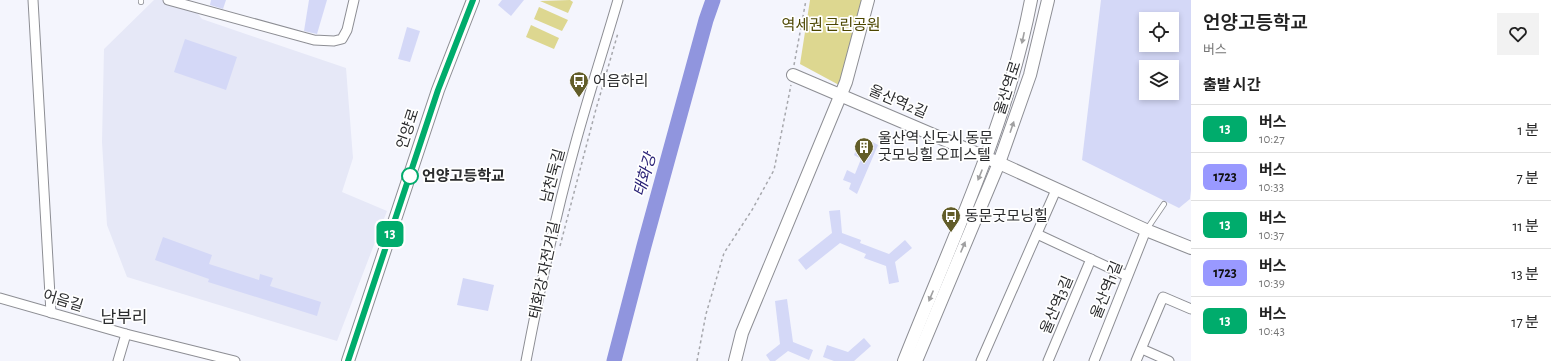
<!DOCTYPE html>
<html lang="ko">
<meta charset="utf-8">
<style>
:root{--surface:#fff;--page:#f2f2f2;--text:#222;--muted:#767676;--line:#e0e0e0}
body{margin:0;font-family:"Alegreya Sans","Noto Sans KR",sans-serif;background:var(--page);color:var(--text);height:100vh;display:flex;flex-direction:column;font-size:15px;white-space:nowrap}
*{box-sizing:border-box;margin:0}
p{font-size:13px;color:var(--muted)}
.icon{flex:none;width:22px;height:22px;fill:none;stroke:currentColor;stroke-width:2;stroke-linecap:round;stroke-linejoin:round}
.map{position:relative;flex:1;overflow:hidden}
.sheet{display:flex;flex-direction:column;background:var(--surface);width:360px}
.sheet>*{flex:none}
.badge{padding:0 8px;border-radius:6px;font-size:14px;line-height:26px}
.fabs{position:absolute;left:1139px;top:12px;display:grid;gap:8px}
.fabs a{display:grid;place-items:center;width:40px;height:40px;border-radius:0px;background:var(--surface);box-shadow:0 2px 6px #0003;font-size:20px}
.map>.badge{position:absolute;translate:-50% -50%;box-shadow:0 0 0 2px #fff}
h2{padding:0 12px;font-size:15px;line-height:36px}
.round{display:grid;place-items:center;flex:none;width:42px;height:42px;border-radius:0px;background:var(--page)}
.headline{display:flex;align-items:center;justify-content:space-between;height:68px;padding:0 12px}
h1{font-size:19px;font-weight:600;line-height:30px}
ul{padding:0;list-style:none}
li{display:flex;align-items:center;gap:12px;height:48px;padding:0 12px;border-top:1px solid var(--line)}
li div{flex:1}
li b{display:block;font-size:15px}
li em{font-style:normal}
li .badge{min-width:44px;font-weight:700;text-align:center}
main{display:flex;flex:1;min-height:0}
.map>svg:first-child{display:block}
.built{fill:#e6e8f7}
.green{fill:#ddd790}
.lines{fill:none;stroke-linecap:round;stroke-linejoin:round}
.river{stroke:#9095de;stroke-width:15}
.building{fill:#d4d8f7;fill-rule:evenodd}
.lane-casing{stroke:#8d8e94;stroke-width:6}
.street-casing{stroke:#8d8e94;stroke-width:11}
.secondary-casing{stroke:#8d8e94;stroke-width:14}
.path{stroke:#a6a7ac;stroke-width:1.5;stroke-dasharray:3 3;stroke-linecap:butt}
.lane{stroke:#fff;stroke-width:4.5}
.street{stroke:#fff;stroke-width:9}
.secondary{stroke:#fff;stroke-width:12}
.oneway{fill:#a0a0a1}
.line-casing{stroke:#fff;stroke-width:9}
.line{stroke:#00ac6c;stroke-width:6}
.stop-dot{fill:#fff;stroke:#00ac6c;stroke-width:2}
.labels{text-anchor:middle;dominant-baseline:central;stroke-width:3.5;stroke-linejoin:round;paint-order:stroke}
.park-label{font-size:15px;fill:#4c4600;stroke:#fff}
.poi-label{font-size:15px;fill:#2b2c2e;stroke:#fff;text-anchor:start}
.street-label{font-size:15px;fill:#2b2c2e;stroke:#fff}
.stop-label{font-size:15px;font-weight:bold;fill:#2b2c2e;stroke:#fff;text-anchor:start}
.water-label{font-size:16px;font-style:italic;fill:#2b2377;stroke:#fff}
.quarter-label{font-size:17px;fill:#2b2c2e;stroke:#fff}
</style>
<main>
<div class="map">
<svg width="1191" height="361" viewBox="0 0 1191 361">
<rect width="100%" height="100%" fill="#f4f5fd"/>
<polygon class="built" points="154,0 187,0 202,19 346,68 353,158 342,192 387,211 337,341 127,277 107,225 102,142 104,49"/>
<g class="green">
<polygon points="570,0 573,2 568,13 540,1"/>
<polygon points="810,0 864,0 839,85 800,64"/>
<polygon points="539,7 568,20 562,31 534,19"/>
<polygon points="531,25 559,38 554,49 526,37"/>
</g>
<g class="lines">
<polyline class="river" points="614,361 644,246 706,20 713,0"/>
</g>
<g class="building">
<polygon points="211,0 226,0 223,9 210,5"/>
<polygon points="309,0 327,0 317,34 304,31"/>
<polygon points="502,0 524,0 511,16 498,5"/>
<path d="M 1101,0 L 1191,0 L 1191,190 L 1190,199 L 1179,208 L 1082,160 ZM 1146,19 L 1172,19 L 1172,45 L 1146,45 ZM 1146,67 L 1172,67 L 1172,93 L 1146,93 Z"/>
<polygon points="407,27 420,31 410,62 398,59"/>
<polygon points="185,39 237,57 226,90 174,72"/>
<polygon points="869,140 878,145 857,194 849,189 851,183 843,180 847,170 855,174 861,159 854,155 858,146 865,150"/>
<polygon points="840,210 842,233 861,240 860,243 889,254 905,240 912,248 895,262 899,282 889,284 886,266 864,258 866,254 840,243 806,270 798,260 832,233 829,211"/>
<polygon points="163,237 212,255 209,264 259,280 260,274 273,278 270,286 321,302 317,316 208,282 209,279 155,260"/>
<polygon points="463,278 494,285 488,311 457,305"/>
<polygon points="787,299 793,342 813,350 809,360 788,351 775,361 770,361 766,355 780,344 775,301"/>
<polygon points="864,338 871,346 854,361 834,361 823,357 827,345 848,352"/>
</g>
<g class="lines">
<g class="lane-casing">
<g id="lane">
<polyline points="141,0 141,2"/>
<polyline points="1147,229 1164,204"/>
</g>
</g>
<g class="street-casing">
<g id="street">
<polyline points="33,0 51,313"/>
<polyline points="168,0 314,40 334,41 342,39 347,30 354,0"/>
<polyline points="1037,234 1127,276"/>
<polyline points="0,298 126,334 235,361"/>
<polyline points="1142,349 1169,361"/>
<polyline points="118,361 126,334"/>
<path d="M 526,361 C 540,288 555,217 575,145 C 588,97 604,48 618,0"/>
<polyline points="981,361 1056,190"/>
<polyline points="1048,361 1091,259"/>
<polyline points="1094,361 1146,230"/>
<polyline points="1136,361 1163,297 1191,309"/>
</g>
</g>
<g class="secondary-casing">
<g id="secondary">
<polyline points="793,75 999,163 1146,230 1191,248"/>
<polyline points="348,361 438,90 473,0"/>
<polyline points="735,361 742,333 846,82 868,0"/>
<path d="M 904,361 C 951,242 1007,126 1031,0"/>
<polyline points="916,361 999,163 1030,75 1048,0"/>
</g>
</g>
<g class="path">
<polyline points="794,65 806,0"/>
<polyline points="560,246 596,109 618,33"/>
<polyline points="697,361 706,314 724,253 752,210 774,170 791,85"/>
</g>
<use href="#lane" class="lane"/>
<use href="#street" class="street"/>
<use href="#secondary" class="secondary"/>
</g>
<defs><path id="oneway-solid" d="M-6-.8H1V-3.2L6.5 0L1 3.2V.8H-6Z"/></defs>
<g class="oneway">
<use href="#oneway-solid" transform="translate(1023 38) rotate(102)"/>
<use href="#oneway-solid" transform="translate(1012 127) rotate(-71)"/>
<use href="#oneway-solid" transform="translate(980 175) rotate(112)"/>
<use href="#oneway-solid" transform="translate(963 247) rotate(-67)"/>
<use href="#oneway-solid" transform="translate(931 296) rotate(113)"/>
</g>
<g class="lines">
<g class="line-casing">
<polyline id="line" points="348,361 438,90 473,0"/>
</g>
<use href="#line" class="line"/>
</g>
<defs>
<g id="bus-pin" transform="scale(1)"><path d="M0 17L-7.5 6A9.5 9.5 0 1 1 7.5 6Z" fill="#625d29" stroke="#fff"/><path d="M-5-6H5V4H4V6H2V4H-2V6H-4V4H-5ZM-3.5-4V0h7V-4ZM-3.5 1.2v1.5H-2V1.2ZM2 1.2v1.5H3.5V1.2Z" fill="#fff"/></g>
<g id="building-pin" transform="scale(1)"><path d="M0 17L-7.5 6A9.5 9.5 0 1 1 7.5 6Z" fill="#625d29" stroke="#fff"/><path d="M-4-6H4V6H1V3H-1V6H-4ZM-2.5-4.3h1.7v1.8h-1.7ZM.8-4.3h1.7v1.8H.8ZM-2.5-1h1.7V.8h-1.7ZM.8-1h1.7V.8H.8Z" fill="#fff"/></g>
</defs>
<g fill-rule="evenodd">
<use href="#bus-pin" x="579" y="81"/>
<use href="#building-pin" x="864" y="147"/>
<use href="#bus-pin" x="951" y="216"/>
</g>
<circle class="stop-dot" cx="410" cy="176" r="8"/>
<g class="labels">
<g class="park-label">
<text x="831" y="25">역세권 근린공원</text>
</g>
<g class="poi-label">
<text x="593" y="81">어음하리</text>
<text x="878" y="138">울산역 신도시 동문<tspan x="878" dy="17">굿모닝힐 오피스텔</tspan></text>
<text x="965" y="216">동문굿모닝힐</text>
</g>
<g class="street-label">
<text transform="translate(1008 88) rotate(-72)">울산역로</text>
<text transform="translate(898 102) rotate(23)">울산역2길</text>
<text transform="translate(408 129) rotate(-72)">언양로</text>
<text transform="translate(553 176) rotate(-75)">남천둑길</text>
<text transform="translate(545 270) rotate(-78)">태화강 자전거길</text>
<text transform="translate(1107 290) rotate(-68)">울산역1길</text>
<text transform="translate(63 301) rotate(17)">어음길</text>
<text transform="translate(1057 305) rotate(-67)">울산역3길</text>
</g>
<g class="stop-label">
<text x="422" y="176">언양고등학교</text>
</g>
<g class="water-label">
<text transform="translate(645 175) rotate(-74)">태화강</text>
</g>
<g class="quarter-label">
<text x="124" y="317">남부리</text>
</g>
</g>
</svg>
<div class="fabs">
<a><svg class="icon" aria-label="locate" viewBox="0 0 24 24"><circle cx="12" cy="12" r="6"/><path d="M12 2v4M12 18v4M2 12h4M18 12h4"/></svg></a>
<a><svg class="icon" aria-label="layers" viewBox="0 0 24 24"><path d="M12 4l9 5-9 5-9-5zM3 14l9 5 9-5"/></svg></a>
</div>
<b class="badge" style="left:390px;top:234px;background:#00ac6c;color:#fff">13</b>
</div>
<section class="sheet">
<div class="headline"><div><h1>언양고등학교</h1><p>버스</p></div><a class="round"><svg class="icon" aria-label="heart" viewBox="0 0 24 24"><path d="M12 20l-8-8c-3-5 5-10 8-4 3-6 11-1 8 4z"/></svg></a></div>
<h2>출발 시간</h2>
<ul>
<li><span class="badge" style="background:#00ac6c;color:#fff">13</span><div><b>버스</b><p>10:27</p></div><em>1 분</em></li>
<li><span class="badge" style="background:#99f;color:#111">1723</span><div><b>버스</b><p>10:33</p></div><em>7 분</em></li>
<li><span class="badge" style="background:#00ac6c;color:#fff">13</span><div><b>버스</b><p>10:37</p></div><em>11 분</em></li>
<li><span class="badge" style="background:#99f;color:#111">1723</span><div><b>버스</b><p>10:39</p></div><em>13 분</em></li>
<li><span class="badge" style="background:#00ac6c;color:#fff">13</span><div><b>버스</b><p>10:43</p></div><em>17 분</em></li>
</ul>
</section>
</main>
